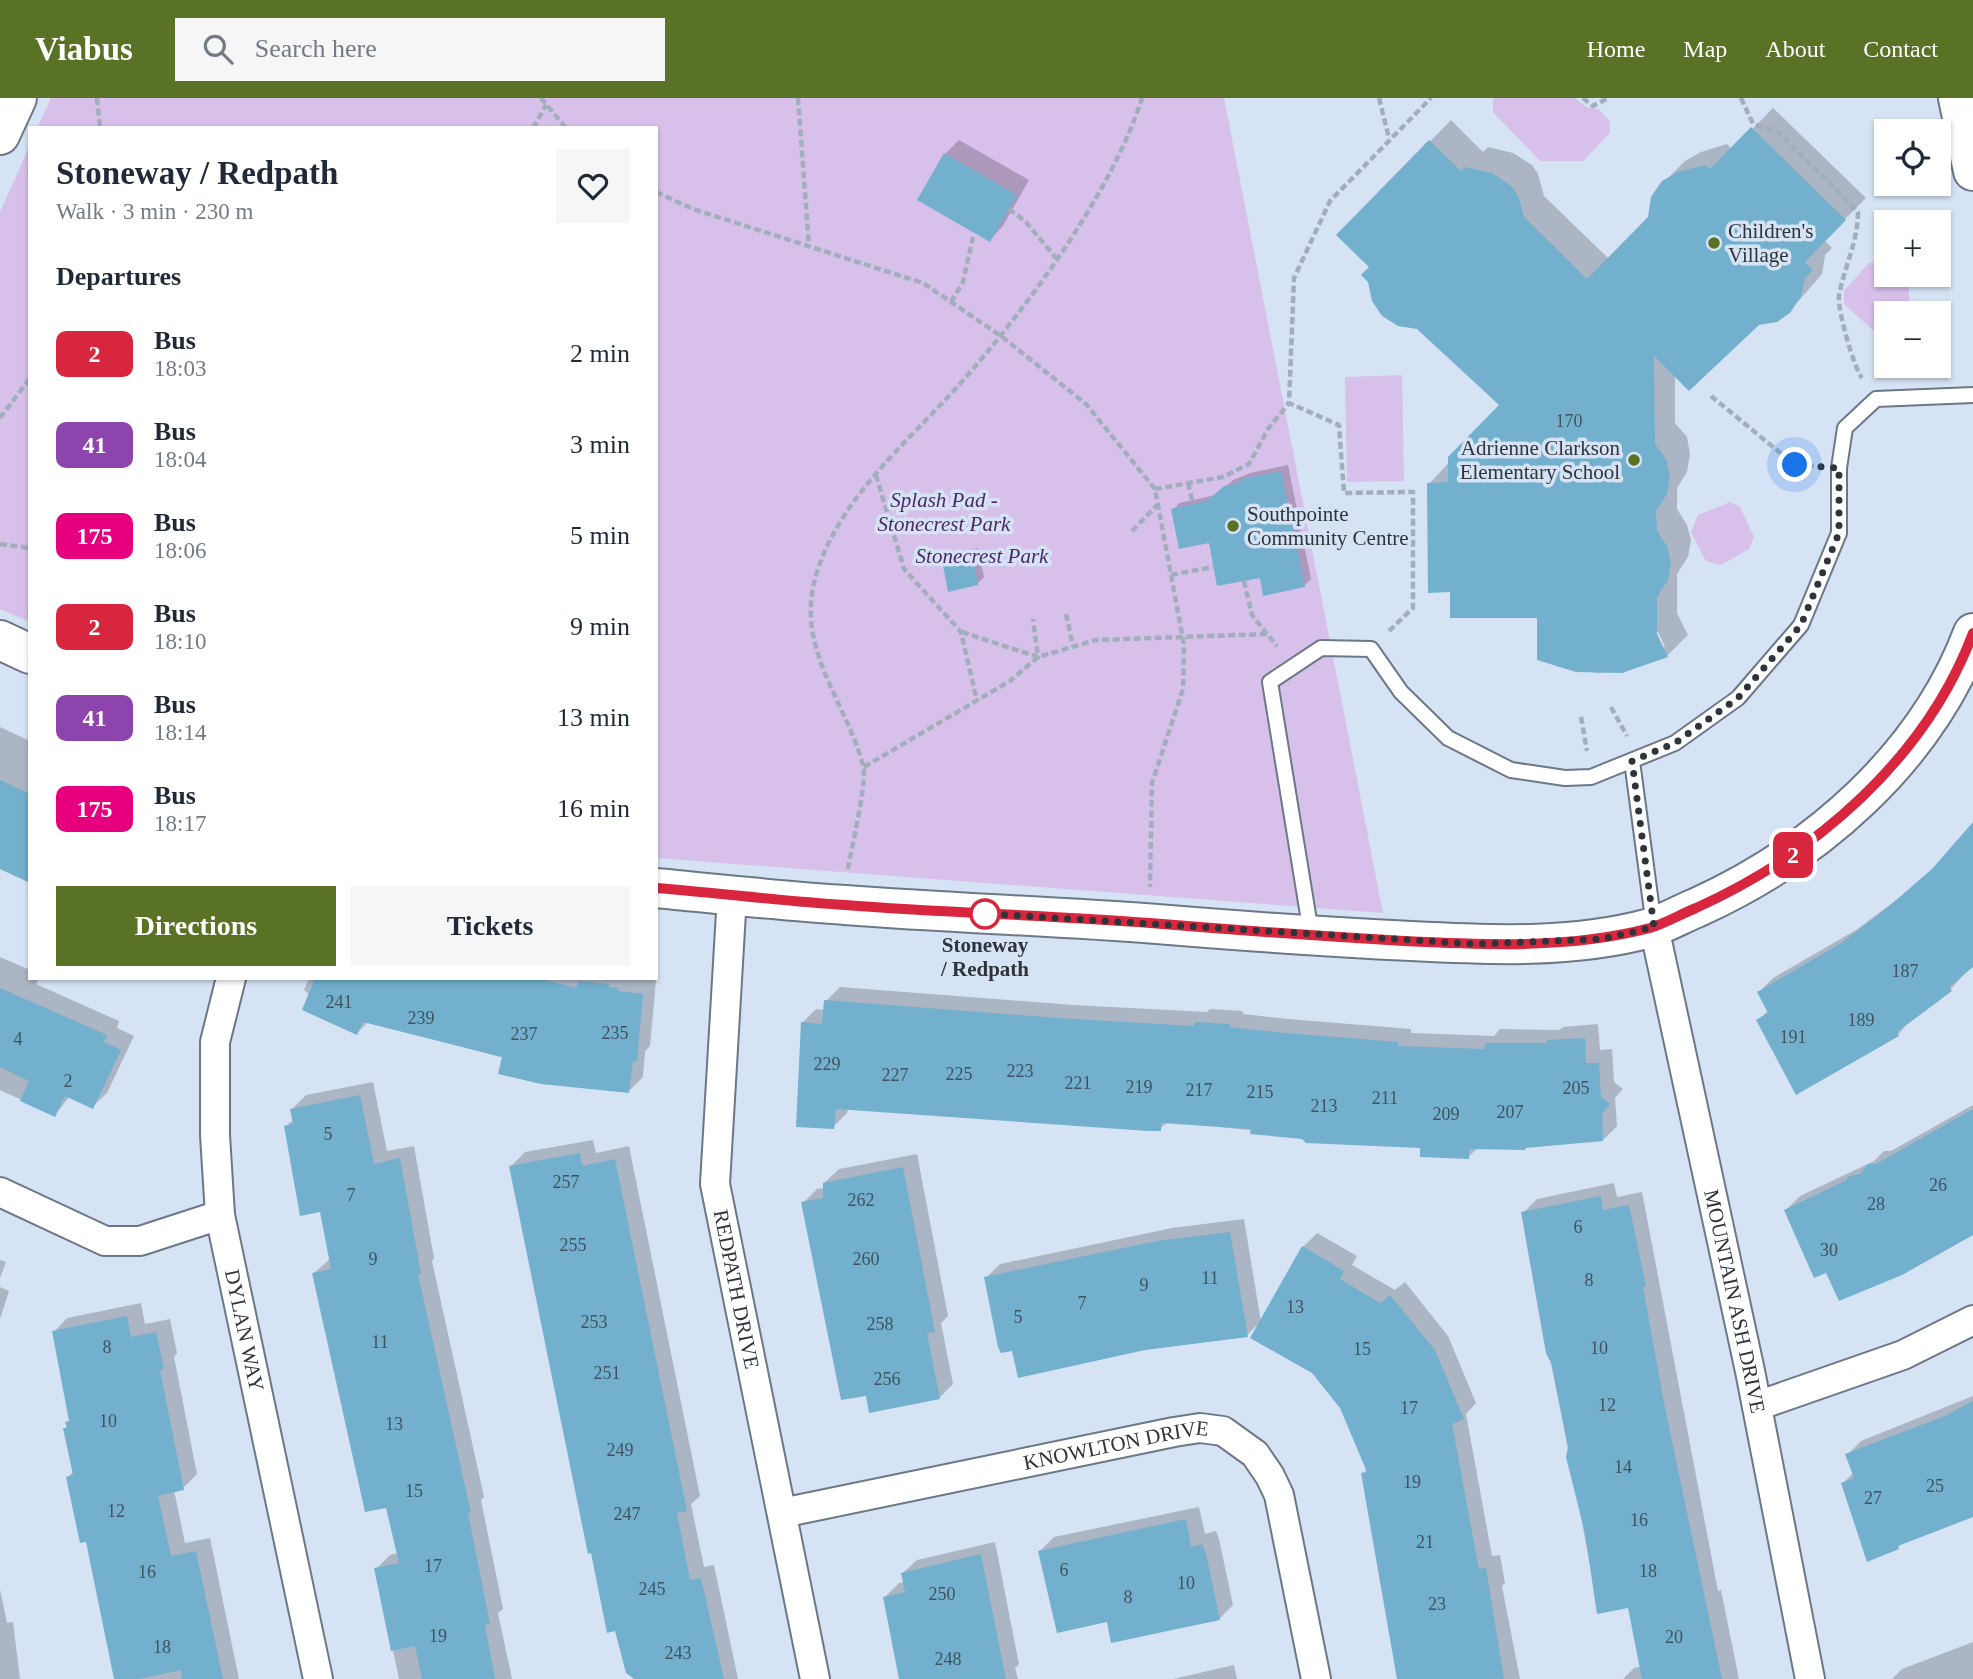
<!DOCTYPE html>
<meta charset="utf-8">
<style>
:root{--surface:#fff;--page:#f6f6f7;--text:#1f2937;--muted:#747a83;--accent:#597225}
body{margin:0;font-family:"Times New Roman",serif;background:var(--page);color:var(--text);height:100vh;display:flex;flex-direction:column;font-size:26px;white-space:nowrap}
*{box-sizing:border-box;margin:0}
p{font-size:23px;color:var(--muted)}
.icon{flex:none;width:38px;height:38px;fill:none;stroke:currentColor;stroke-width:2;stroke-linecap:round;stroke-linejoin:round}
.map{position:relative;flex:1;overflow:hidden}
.drawer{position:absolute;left:28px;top:28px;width:630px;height:854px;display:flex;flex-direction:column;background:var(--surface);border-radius:0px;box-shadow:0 2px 5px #0004}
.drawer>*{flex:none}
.badge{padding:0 14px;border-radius:10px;font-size:24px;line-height:46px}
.fabs{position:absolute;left:1874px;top:21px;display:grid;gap:14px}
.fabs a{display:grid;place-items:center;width:77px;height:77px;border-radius:0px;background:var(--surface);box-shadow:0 2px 5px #0004;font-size:35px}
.you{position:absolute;width:35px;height:35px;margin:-18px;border:5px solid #fff;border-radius:50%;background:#1a73e8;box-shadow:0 0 0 10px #1a73e833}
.map>.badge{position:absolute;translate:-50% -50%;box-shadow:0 0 0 4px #fff}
h2{padding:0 28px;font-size:26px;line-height:63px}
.round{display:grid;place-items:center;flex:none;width:74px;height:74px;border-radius:0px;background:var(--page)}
.headline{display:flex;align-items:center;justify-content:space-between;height:119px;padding:0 28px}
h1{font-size:33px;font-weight:700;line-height:52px}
.button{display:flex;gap:14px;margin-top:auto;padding:14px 28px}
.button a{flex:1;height:80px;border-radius:0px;background:var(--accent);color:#fff;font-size:28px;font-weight:700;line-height:80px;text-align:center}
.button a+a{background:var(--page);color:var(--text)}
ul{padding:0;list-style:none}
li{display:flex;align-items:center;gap:21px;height:91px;padding:0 28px}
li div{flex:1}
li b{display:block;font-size:26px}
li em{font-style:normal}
li .badge{min-width:77px;font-weight:700;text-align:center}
header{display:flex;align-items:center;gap:42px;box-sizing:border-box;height:98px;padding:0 35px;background:var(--accent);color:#fff}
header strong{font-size:33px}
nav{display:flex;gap:38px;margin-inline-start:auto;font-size:24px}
.search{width:490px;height:63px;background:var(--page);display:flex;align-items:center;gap:18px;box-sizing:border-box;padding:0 24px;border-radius:0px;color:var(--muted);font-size:26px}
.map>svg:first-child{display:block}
.green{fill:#d7c0ea}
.shadow{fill:#0003;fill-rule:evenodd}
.building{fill:#72b0ce}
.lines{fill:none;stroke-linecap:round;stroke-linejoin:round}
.lane-casing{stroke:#6c7787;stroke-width:18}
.street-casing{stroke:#6c7787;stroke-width:32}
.secondary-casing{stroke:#6c7787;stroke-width:42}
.path{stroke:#a3aebc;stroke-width:4.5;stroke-dasharray:7 3.5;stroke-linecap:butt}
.lane{stroke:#fff;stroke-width:14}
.street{stroke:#fff;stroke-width:28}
.secondary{stroke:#fff;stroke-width:38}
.line-casing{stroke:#fff;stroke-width:16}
.line{stroke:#d7263d;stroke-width:10}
.walk{stroke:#2f343a;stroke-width:7;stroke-dasharray:0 12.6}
.poi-dot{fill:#597225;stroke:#d6e3f5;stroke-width:2.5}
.stop-dot{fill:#fff;stroke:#d7263d;stroke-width:3.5}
.labels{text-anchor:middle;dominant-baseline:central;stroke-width:7;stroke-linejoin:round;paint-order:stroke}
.number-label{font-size:18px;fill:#40535f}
.poi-label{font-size:21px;fill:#2f343a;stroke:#d6e3f5;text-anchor:start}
.park-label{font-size:21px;font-style:italic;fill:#4b2764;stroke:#d6e3f5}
.stop-label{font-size:21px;font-weight:bold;fill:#2f343a;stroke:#d6e3f5}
.street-label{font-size:21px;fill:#2f343a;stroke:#d6e3f5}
</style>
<header>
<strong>Viabus</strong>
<div class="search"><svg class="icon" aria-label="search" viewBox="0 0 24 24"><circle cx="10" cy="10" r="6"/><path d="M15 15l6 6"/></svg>Search here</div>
<nav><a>Home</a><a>Map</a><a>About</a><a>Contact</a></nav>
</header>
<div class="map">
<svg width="1973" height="1581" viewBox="0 0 1973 1581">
<rect width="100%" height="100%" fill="#d6e3f5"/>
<g class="green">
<polygon points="51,0 1224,0 1383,815 656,760 656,30 37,30"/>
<polygon points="1493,0 1575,0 1586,9 1599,11 1610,24 1610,35 1583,63 1540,63 1493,14"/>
<polygon points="30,47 30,524 0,511 0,114"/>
<polygon points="1869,165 1880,165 1886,170 1886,177 1893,177 1909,191 1909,208 1902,215 1886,215 1885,233 1874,233 1844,206 1844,193"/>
<polygon points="1402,277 1404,383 1347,384 1345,279"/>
<polygon points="1730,404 1740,409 1754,439 1749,451 1721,467 1706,463 1691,434 1698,417"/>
</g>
<g class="shadow">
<path d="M 1773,10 L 1866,100 L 1824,142 L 1832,150 L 1825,157 L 1822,176 L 1789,214 L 1758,225 L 1675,276 L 1675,325 L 1687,339 L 1690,356 L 1687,374 L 1677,390 L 1677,411 L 1687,427 L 1691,442 L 1688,459 L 1677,476 L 1677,515 L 1688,537 L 1667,558 L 1633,570 L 1598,575 L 1556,568 L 1538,518 L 1452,493 L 1429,386 L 1502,307 L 1339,137 L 1451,22 L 1483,54 L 1488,49 L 1513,55 L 1532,67 L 1538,76 L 1544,98 L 1609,161 L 1649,119 L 1664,84 L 1685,63 L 1701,54 L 1727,46 L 1732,52 ZM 1655,528 L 1665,549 L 1661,549 L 1652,529 Z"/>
<polygon points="959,42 1029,82 1003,128 990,142 945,56"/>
<polygon points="1288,367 1311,481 1304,488 1261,478 1210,443 1173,412 1179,405 1216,397 1233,382 1250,375"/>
<polygon points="978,450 984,479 977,486 944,463 950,456"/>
<polygon points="0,629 30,643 30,783 0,769"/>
<polygon points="1973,727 1973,866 1951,891 1911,921 1898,937 1758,922 1769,912 1759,894 1773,880 1856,832 1903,797 1940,764"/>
<polygon points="0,859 30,872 30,880 39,880 36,886 119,923 117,930 134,938 107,995 93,1008 70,998 55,1017 0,992"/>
<polygon points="309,880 656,882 650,948 645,953 643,979 629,993 368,924 357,935 304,892"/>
<polygon points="840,889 1073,907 1207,914 1210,911 1243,913 1243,916 1288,921 1411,931 1411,935 1494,938 1500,931 1559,932 1563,929 1598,926 1600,952 1612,951 1614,984 1623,991 1615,1000 1617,1028 1603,1042 1478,1050 1468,1059 1422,1049 1167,1024 1160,1031 848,1010 847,1015 833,1029 802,925 816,911 825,912 826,903"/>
<polygon points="373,984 387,1053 414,1048 434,1160 432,1163 484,1399 481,1402 503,1511 498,1515 512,1581 399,1581 376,1471 390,1457 398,1455 388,1408 314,1175 330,1161 321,1112 286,1028 294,1021 292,1011 306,997"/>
<polygon points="1973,1007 1973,1135 1827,1172 1786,1112 1800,1098 1874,1063 1884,1053 1891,1053"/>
<polygon points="593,1042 596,1055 629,1048 700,1398 691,1406 704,1469 714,1467 738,1581 634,1581 511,1068 525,1054"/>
<polygon points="917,1056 948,1218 941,1225 953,1286 939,1300 867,1296 803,1105 817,1091 825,1090 824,1085 839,1071"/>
<polygon points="1614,1085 1617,1099 1642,1094 1718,1493 1721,1492 1739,1581 1623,1581 1634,1570 1642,1568 1629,1508 1599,1514 1523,1115 1537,1101"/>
<polygon points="1244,1121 1261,1224 1303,1149 1317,1135 1357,1158 1352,1167 1395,1192 1405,1184 1448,1238 1476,1305 1466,1316 1492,1458 1500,1457 1505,1485 1502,1488 1520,1581 1399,1581 1363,1376 1367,1371 1342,1309 1313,1273 1258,1226 1247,1237 1014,1251 986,1180 1000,1166 1172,1130"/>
<polygon points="0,1162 6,1164 0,1180"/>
<polygon points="0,1189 9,1193 0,1221"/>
<polygon points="141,1205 145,1226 170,1221 177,1255 174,1259 197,1376 183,1390 174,1392 185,1445 210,1440 239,1581 115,1581 88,1441 68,1379 74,1373 65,1331 70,1321 54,1234 67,1220"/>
<polygon points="1973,1298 1973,1418 1904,1443 1898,1449 1843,1385 1854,1374 1847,1357 1861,1343"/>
<polygon points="1199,1409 1205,1436 1216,1433 1219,1441 1233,1507 1219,1521 1108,1522 1040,1453 1054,1439"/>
<polygon points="995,1444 1019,1566 1015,1570 1018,1581 910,1581 885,1499 899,1485 905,1484 903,1475 917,1462"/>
<polygon points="0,1491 7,1525 13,1524 20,1581 0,1581"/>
<polygon points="1973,1544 1973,1581 1892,1581 1902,1571"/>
<polygon points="1234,1567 1237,1581 1173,1581"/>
</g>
<g class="building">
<polygon points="1751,29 1846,122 1805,164 1813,172 1805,180 1801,198 1790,215 1777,224 1759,227 1689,293 1654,258 1655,346 1666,361 1670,378 1667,396 1656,413 1657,433 1667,448 1671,464 1668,482 1657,499 1657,536 1668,559 1622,575 1576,574 1537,562 1537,520 1450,520 1450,494 1428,495 1427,385 1448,384 1448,359 1499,307 1417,231 1398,228 1382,218 1372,203 1368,184 1361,177 1369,169 1336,137 1429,42 1461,73 1465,69 1492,75 1511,88 1518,97 1524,119 1587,181 1648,119 1651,99 1662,83 1678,74 1705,67 1710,71"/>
<polygon points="944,55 1017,97 990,144 917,102"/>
<polygon points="1281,373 1305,489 1263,498 1260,480 1217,488 1209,445 1179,451 1171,411 1207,403 1224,388 1239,385 1241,381"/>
<polygon points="972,456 978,487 948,494 942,462"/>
<polygon points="0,682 30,696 30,785 0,771"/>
<polygon points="1973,724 1973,869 1949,889 1952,893 1897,934 1899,938 1796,997 1756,922 1768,915 1757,894 1840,846 1887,810 1932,771"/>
<polygon points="315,880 537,880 576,890 579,883 609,886 609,889 619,890 618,893 643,896 637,964 633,963 629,995 541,986 498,976 502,959 363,924 357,937 302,912"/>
<polygon points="0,890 107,937 104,944 121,952 93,1011 65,998 55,1019 20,1003 29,983 0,969"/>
<polygon points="824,902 1058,920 1194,928 1195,924 1230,926 1230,929 1274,934 1398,944 1398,948 1484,951 1485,945 1547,945 1547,942 1585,940 1586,965 1599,965 1601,999 1610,1006 1602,1016 1603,1043 1526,1050 1525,1052 1469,1051 1469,1061 1420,1059 1420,1050 1306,1045 1302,1041 1250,1036 1251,1031 1161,1025 1161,1033 1148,1033 836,1011 834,1031 796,1029 801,924 822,926"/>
<polygon points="360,997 374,1066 400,1060 421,1176 418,1176 471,1415 468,1415 490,1526 485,1527 495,1581 422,1581 415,1548 391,1553 374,1470 399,1465 386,1410 365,1414 312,1175 331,1171 320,1114 300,1118 284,1028 293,1026 290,1011"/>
<polygon points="1973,1011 1973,1137 1902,1177 1839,1203 1826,1175 1814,1180 1784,1112 1845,1083 1849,1078 1860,1076 1868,1066 1876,1066"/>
<polygon points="580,1055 582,1068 615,1061 687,1413 677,1415 690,1482 701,1480 724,1581 634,1581 626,1575 615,1533 607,1535 591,1455 588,1456 509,1068"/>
<polygon points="903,1069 935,1234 927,1235 940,1301 869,1315 866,1298 841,1302 801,1104 823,1100 823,1085"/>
<polygon points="1601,1098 1603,1112 1629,1107 1646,1188 1643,1189 1664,1305 1722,1581 1642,1581 1628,1510 1597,1516 1585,1435 1566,1359 1568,1349 1551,1265 1546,1255 1521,1114"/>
<polygon points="1230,1134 1248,1239 1145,1252 1018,1280 1012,1253 1001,1255 998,1249 984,1179 1157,1143"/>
<polygon points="1302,1148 1344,1173 1340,1181 1380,1205 1390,1197 1435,1252 1464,1321 1452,1326 1479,1471 1486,1470 1504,1581 1397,1581 1361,1375 1367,1374 1340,1310 1312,1275 1250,1240"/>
<polygon points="127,1218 131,1239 156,1234 164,1271 160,1272 184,1392 158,1398 171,1458 196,1453 223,1581 182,1581 181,1572 139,1581 114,1581 86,1444 80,1445 66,1379 73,1377 63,1330 67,1330 65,1324 69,1323 52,1233"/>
<polygon points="1973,1303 1973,1419 1898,1448 1899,1451 1867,1464 1841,1385 1854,1380 1845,1356 1945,1318"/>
<polygon points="1186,1421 1191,1449 1202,1446 1206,1456 1220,1522 1111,1545 1107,1524 1057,1535 1038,1453"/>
<polygon points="981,1456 1006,1581 899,1581 883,1499 905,1494 901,1475"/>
</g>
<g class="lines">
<g class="lane-casing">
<g id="lane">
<polyline points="1632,663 1654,828"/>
<polyline points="1311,835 1270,584 1321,550 1371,551 1401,594 1448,640 1511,672 1565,680 1591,679 1675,645 1738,600 1801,527 1839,435 1839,370 1845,330 1876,301 1973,297"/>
</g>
</g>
<g class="street-casing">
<g id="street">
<path id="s1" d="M 732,797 L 715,1086 L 815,1581"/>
<path id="s2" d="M 1654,829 L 1750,1273 L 1810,1581"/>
<path id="s3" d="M 231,880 L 215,944 L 215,1037 L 220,1117 L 318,1581"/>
<polyline points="0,1094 105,1143 140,1143 220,1117"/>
<polyline points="1757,1308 1903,1257 1973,1222"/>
<path id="s4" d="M 782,1415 L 1174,1334 L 1200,1330 L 1223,1333 L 1255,1356 L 1270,1378 L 1279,1397 L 1316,1581"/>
</g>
</g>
<g class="secondary-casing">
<g id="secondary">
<polyline points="1958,0 1973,73"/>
<polyline points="0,37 17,0"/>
<polyline points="0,542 30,556"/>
<path d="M 656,790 C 719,796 782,803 845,807 C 949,815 1053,818 1157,826 C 1242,833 1326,839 1411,843 C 1490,847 1573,851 1650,830 C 1666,825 1681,816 1696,810 C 1816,756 1926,660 1973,535"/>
</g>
</g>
<g class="path">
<polyline points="97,0 100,30"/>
<polyline points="541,0 566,30"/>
<polyline points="798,0 809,149"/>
<polyline points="1379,0 1389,40"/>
<polyline points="1583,0 1593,8 1608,0"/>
<path d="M 1741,0 L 1753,26 L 1777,33 L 1858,114 C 1858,144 1844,169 1839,198 C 1837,211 1854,270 1862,280"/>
<polyline points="533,30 546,7"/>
<polyline points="656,94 693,111 923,185 1001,238 1086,306 1155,391 1184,547 1183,591 1152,685 1150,789"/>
<polyline points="1009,111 1026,124 1056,160"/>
<polyline points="951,204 963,184 973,139"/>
<polyline points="1711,298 1795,367 1814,368"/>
<polyline points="0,320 30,280"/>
<polyline points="876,377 904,471 961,534 977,603"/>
<polyline points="1188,385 1193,406"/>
<polyline points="1155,391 1223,379 1249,366 1268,331 1289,305"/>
<polyline points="891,427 910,423"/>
<polyline points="1132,433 1157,407"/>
<polyline points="0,446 30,450"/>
<polyline points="1171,477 1213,469"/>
<polyline points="1244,483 1252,517 1267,536"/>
<polyline points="1066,516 1073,548"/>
<polyline points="1389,533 1413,510 1413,394 1344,395 1339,327 1289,305 1294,180 1330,103 1431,0"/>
<polyline points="962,534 1038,559 1033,521"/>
<polyline points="1611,609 1627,638"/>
<polyline points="1581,619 1587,653"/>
<polyline points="864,669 1010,583 1038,559 1096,542 1267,536 1277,548"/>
<path d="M 848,771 C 851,751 868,682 863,667 C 846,604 796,551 815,481 C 836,403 906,346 958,288 C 1025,213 1112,95 1142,0"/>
</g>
<use href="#lane" class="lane"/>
<use href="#street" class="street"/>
<use href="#secondary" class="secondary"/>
</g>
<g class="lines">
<g class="line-casing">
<path id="line" d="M 656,790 C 719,795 782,803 845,807 C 946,815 1048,817 1150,825 C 1234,832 1319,838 1404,843 C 1485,847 1570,851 1650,830 C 1666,825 1681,816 1696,810 C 1816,756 1926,660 1973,535"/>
</g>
<use href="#line" class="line"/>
<polyline class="walk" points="985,816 976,815 1475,846 1602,841 1654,829 1632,663 1675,645 1738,600 1801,527 1839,435 1839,370 1795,367"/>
</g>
<g class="poi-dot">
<circle cx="1714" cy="145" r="7"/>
<circle cx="1634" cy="362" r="7"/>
<circle cx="1233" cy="428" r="7"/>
</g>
<circle class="stop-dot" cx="985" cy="816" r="14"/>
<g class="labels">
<g class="number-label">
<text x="1569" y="323">170</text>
<text x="1905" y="873">187</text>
<text x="339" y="904">241</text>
<text x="421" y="920">239</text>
<text x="1861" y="922">189</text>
<text x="615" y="935">235</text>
<text x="524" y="936">237</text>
<text x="1793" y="939">191</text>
<text x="18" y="941">4</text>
<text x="827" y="966">229</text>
<text x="1020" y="973">223</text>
<text x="959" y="976">225</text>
<text x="895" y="977">227</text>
<text x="68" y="983">2</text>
<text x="1078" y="985">221</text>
<text x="1139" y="989">219</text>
<text x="1576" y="990">205</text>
<text x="1199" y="992">217</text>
<text x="1260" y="994">215</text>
<text x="1385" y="1000">211</text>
<text x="1324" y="1008">213</text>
<text x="1510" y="1014">207</text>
<text x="1446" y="1016">209</text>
<text x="328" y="1036">5</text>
<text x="566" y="1084">257</text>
<text x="1938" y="1087">26</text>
<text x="351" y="1097">7</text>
<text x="861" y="1102">262</text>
<text x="1876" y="1106">28</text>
<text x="1578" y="1129">6</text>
<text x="573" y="1147">255</text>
<text x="1829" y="1152">30</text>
<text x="373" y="1161">9</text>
<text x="866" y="1161">260</text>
<text x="1210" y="1180">11</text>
<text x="1589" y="1182">8</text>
<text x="1144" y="1187">9</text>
<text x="1082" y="1205">7</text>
<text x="1295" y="1209">13</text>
<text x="1018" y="1219">5</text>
<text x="594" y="1224">253</text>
<text x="880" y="1226">258</text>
<text x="380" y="1244">11</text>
<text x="107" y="1249">8</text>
<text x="1599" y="1250">10</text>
<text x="1362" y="1251">15</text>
<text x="607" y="1275">251</text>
<text x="887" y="1281">256</text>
<text x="1607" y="1307">12</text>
<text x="1409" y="1310">17</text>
<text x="108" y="1323">10</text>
<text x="394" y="1326">13</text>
<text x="620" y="1352">249</text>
<text x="1623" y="1369">14</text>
<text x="1412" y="1384">19</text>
<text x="1935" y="1388">25</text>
<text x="414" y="1393">15</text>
<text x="1873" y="1400">27</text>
<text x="116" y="1413">12</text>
<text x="627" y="1416">247</text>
<text x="1639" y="1422">16</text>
<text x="1425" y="1444">21</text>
<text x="433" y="1468">17</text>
<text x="1064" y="1472">6</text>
<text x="1648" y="1473">18</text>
<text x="147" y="1474">16</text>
<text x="1186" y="1485">10</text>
<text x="652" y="1491">245</text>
<text x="942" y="1496">250</text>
<text x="1128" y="1499">8</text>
<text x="1437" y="1506">23</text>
<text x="438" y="1538">19</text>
<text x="1674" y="1539">20</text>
<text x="162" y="1549">18</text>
<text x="678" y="1555">243</text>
<text x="948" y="1561">248</text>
</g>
<g class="poi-label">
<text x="1728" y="133">Children's<tspan x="1728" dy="24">Village</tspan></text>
<text x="1620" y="350" text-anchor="end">Adrienne Clarkson<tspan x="1620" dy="24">Elementary School</tspan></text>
<text x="1247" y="416">Southpointe<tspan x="1247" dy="24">Community Centre</tspan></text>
</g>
<g class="park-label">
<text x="944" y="402">Splash Pad -<tspan x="944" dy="24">Stonecrest Park</tspan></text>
<text x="982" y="458">Stonecrest Park</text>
</g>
<g class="stop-label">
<text x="985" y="847">Stoneway<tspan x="985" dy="24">/ Redpath</tspan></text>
</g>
<g class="street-label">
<text stroke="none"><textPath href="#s1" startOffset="397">REDPATH DRIVE</textPath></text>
<text stroke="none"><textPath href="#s2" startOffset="383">MOUNTAIN ASH DRIVE</textPath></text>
<text stroke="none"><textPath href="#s3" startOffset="357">DYLAN WAY</textPath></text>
<text stroke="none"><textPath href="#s4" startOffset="341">KNOWLTON DRIVE</textPath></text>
</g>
</g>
</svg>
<div class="fabs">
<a><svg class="icon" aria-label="locate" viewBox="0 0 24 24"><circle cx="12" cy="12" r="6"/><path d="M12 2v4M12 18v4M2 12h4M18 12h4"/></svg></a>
<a>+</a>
<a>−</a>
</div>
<div class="you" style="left:1795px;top:367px"></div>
<b class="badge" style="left:1793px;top:757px;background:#d7263d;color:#fff">2</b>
<section class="drawer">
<div class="headline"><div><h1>Stoneway / Redpath</h1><p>Walk · 3 min · 230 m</p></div><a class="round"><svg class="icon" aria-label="heart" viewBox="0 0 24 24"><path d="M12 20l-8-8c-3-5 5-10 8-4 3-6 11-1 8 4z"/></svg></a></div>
<h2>Departures</h2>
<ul>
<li><span class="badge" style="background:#d7263d;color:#fff">2</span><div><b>Bus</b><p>18:03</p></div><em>2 min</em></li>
<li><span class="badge" style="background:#8e44ad;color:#fff">41</span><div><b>Bus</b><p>18:04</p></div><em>3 min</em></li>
<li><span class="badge" style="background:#e6007e;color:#fff">175</span><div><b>Bus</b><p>18:06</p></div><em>5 min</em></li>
<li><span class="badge" style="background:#d7263d;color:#fff">2</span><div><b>Bus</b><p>18:10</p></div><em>9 min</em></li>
<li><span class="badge" style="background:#8e44ad;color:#fff">41</span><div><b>Bus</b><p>18:14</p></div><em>13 min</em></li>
<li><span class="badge" style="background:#e6007e;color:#fff">175</span><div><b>Bus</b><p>18:17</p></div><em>16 min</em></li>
</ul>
<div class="button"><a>Directions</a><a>Tickets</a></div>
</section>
</div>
